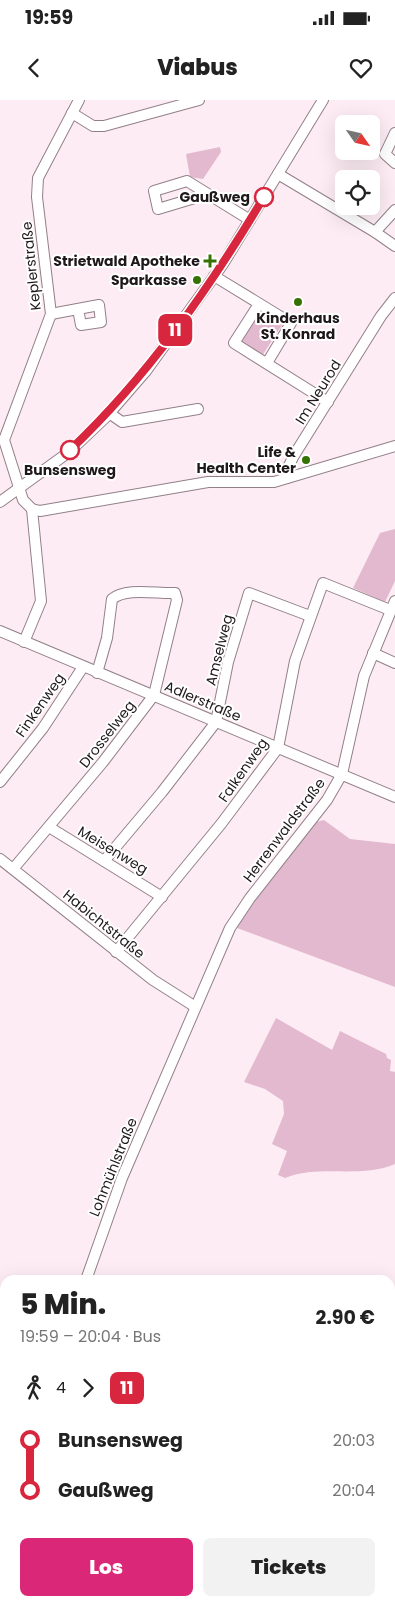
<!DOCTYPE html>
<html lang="de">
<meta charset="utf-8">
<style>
:root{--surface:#fff;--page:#f2f2f2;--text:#222;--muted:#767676;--accent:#db2777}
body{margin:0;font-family:Poppins,sans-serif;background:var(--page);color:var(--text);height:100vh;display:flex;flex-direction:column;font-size:19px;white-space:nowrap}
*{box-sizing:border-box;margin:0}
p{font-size:16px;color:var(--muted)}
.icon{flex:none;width:28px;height:28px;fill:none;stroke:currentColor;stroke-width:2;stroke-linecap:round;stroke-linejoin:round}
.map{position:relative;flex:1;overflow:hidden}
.drawer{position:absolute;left:0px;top:1175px;width:395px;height:331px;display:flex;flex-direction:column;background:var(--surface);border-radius:15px 15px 0 0;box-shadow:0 5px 20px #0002}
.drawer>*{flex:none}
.badge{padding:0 10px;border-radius:8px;font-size:18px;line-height:32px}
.needle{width:32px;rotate:124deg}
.buttons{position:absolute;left:335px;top:15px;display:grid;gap:10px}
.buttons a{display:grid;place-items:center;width:45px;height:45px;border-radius:8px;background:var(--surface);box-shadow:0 5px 20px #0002;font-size:25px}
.map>.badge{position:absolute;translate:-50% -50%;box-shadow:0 0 0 2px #fff}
.legs{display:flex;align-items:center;gap:8px;height:55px;padding:0 20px;font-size:16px}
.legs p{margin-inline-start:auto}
.head{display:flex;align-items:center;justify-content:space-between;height:85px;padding:0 20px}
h1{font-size:28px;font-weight:800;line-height:38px}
.primary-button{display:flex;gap:10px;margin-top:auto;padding:10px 20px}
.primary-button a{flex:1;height:58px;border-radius:8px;background:var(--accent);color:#fff;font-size:20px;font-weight:800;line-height:58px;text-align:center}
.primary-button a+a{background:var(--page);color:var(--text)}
ul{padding:0 20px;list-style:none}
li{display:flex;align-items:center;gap:18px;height:50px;font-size:19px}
li i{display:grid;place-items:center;width:8px;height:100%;margin:0 6px;background:currentColor}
li i::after{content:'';width:12px;height:12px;margin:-6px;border:4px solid;border-radius:50%;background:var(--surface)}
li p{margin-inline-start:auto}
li:first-child i{background:linear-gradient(#0000 50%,currentColor 0)}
li:last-child i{background:linear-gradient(currentColor 50%,#0000 0)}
.status{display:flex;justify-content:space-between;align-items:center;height:35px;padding:0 25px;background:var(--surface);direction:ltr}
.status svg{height:14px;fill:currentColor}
header{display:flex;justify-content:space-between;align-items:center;height:65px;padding:0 20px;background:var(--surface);font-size:22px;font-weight:800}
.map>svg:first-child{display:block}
.green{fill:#e2b9ce}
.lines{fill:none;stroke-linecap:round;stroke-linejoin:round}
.minor-casing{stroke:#928089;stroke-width:12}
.highway-casing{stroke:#928089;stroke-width:18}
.minor{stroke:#fff;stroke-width:10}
.highway{stroke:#fff;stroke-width:15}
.line-1-casing{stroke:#fff;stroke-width:11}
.line-1{stroke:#d7263d;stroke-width:8}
.stop-1-dot{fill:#fff;stroke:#d7263d;stroke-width:2.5}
.poi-dot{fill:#357103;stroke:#fff;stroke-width:2}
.labels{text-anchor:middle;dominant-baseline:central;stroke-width:4;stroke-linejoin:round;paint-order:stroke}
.stop-label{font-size:14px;font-weight:bold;fill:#1f181b;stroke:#fff;text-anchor:end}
.poi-label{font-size:14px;font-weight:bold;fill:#1f181b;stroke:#fff;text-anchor:end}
.street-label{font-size:14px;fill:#1f181b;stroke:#fff}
</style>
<div class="status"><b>19:59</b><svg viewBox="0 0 49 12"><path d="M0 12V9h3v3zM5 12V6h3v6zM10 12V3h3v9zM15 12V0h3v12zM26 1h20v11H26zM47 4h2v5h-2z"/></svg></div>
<header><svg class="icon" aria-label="back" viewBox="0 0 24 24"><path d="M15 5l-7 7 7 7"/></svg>Viabus<svg class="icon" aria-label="heart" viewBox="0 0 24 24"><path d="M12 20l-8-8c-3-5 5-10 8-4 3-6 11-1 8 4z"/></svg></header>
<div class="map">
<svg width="395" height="1506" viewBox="0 0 395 1506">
<rect width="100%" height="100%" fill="#fdecf4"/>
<g class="green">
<polygon points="220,47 221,52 203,79 190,77 186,54"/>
<polygon points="258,211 282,225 262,256 239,242"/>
<polygon points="395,429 395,481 385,502 353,488 380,433"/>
<polygon points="324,720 350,739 395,744 395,887 237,828 245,814 316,722"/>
<path d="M 276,918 L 332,950 L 340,931 L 386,954 L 387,958 L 391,960 L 390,971 L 395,972 L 395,1064 C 360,1079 320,1064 285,1078 L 278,1075 L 287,1051 L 272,1044 L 284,1014 L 283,1001 L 265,989 L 244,982 Z"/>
</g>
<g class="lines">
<g class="minor-casing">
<g id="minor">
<polyline points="79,0 38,78 37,97 51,214 4,340 23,400 32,409 40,411 208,382 274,382 395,346"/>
<polyline points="72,13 93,26 104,26 199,0"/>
<polyline points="395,33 385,54 395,63"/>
<polyline points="278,74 375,132 395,146"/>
<polyline points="208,94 158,109 154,91 187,81 250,120"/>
<polyline points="375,132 395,110"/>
<polyline points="214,176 291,223 267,263"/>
<polyline points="259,204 234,243 328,302"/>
<polyline points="51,214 99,205 101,222 81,225 78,209"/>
<polyline points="109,313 122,322 198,309"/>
<polyline points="287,378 288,368 293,357 381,216 395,198"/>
<polyline points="0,402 69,352 107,316 146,271 223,164 323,0"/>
<polyline points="0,531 395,697"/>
<polyline points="24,542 41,501 32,409"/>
<polyline points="373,553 395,563"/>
<polyline points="0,682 43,628 83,567"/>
<polyline points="49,727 162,797"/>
<polyline points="0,759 153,880 194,906"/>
<polyline points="104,761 162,692 216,622 228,562 249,493 310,516"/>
<path d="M 13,769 L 103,662 L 154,595 L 177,500 L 175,493 C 157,494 126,487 112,499 L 107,538 L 97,573"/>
<polyline points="116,852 221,724 278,648 295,561 323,483 390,510"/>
<polyline points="86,1180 122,1078 230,828 250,798 327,700 342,674 364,576 395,501"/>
<polyline points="0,1298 5,1294"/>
</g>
</g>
<g class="highway-casing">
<g id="highway">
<polyline points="390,1401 395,1393"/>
<polyline points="390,1432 395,1425"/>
<polyline points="321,1506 324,1501"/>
<polyline points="339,1506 342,1501"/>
</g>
</g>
<use href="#minor" class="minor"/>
<use href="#highway" class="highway"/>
</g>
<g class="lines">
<g class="line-1-casing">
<path id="line-1" d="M 70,350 C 148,276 209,189 264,97"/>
</g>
<use href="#line-1" class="line-1"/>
</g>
<g class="stop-1-dot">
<circle cx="264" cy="97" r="9"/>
<circle cx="70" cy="350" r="9"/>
</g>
<g class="poi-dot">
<path d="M207.5 153.5h5v5h5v5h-5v5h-5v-5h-5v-5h5z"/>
<circle cx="197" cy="180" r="5"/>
<circle cx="298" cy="202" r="5"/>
<circle cx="306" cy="360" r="5"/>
</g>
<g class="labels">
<g class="stop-label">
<text x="250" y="97">Gaußweg</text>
<text x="70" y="370" text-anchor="middle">Bunsensweg</text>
</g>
<g class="poi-label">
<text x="200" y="161">Strietwald Apotheke</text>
<text x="187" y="180">Sparkasse</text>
<text x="298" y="218" text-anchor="middle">Kinderhaus<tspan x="298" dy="16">St. Konrad</tspan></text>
<text x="296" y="352">Life &amp;<tspan x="296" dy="16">Health Center</tspan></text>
</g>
<g class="street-label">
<text transform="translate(31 166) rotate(-96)">Keplerstraße</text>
<text transform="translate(318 292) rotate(-58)">Im Neurod</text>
<text transform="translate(219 550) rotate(-76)">Amselweg</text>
<text transform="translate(203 601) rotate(23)">Adlerstraße</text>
<text transform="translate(40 605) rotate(-55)">Finkenweg</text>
<text transform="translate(107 634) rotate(-52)">Drosselweg</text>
<text transform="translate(243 670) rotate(-55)">Falkenweg</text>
<text transform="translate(284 730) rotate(-53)">Herrenwaldstraße</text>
<text transform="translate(113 750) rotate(31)">Meisenweg</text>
<text transform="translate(104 824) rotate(39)">Habichtstraße</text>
<text transform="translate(113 1067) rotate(-68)">Lohmühlstraße</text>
</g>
</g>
</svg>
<div class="buttons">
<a><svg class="needle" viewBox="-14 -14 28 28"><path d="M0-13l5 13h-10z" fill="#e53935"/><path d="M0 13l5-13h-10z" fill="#767676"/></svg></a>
<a><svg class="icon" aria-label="locate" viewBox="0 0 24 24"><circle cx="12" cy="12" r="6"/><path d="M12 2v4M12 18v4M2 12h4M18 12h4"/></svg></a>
</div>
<b class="badge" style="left:175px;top:230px;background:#d7263d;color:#fff">11</b>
<section class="drawer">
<div class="head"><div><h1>5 Min.</h1><p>19:59 – 20:04 · Bus</p></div><b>2.90 €</b></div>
<div class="legs"><svg class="icon" aria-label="walk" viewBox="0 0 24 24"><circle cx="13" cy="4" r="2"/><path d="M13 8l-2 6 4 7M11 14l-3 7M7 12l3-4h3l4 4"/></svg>4<svg class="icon" aria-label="forward" viewBox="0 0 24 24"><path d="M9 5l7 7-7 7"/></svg><b class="badge" style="background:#d7263d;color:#fff">11</b></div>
<ul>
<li><i style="color:#d7263d"></i><b>Bunsensweg</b><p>20:03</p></li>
<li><i style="color:#d7263d"></i><b>Gaußweg</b><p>20:04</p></li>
</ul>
<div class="primary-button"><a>Los</a><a>Tickets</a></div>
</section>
</div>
